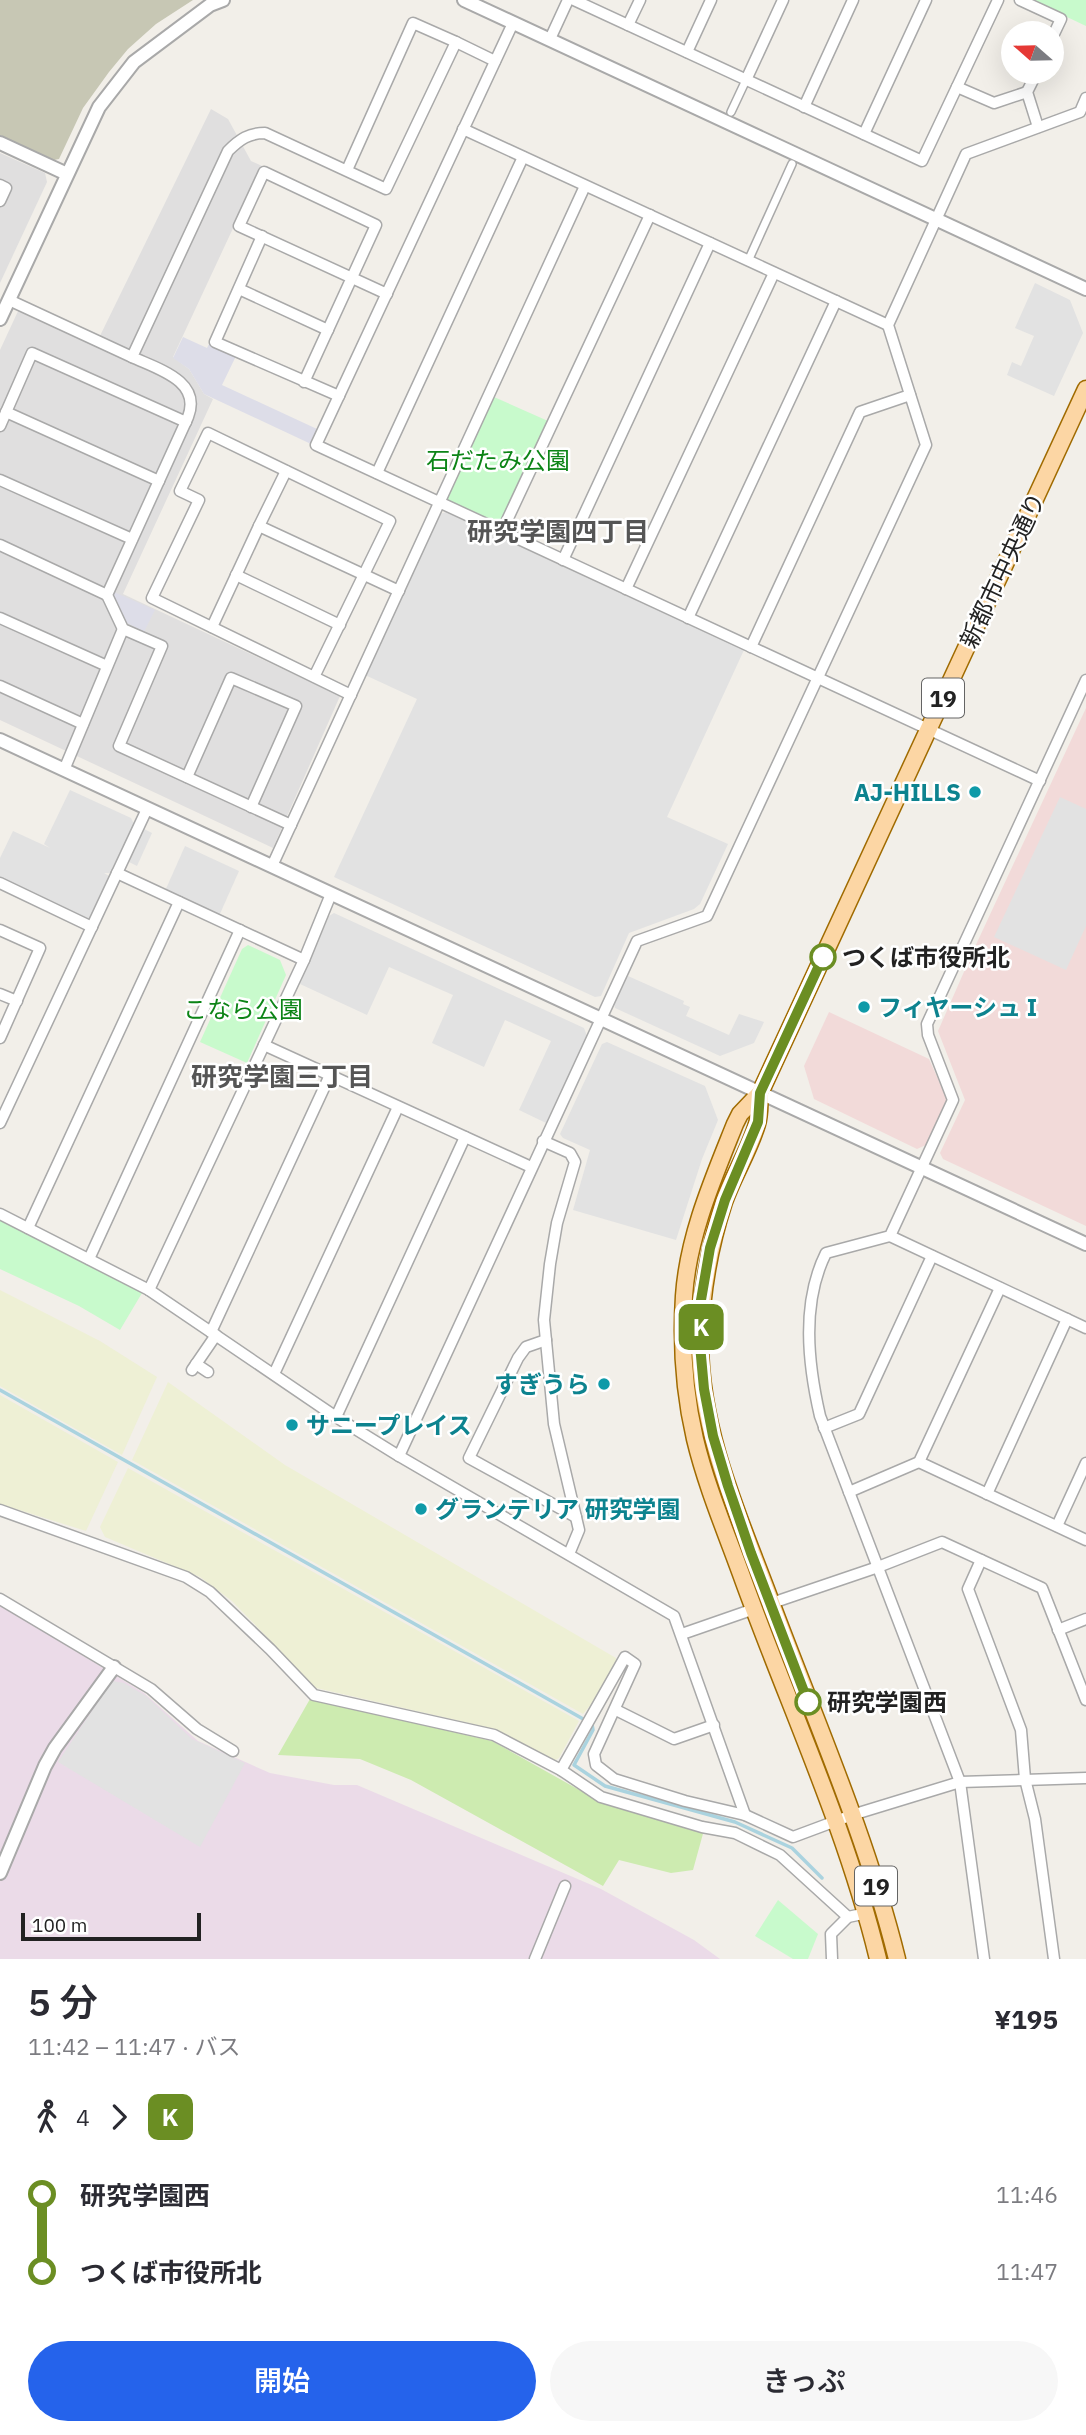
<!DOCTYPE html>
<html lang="ja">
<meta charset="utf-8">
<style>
:root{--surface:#fff;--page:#f7f7f7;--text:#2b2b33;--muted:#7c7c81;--accent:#2563eb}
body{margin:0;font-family:"IBM Plex Sans","Noto Sans JP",sans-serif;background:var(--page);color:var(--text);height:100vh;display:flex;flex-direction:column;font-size:26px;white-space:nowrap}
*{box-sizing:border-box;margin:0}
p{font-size:23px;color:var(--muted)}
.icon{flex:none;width:38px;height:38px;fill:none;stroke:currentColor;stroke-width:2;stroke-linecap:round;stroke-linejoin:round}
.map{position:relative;height:1959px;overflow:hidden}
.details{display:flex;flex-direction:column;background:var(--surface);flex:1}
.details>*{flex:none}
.badge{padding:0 14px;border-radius:10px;font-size:24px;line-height:46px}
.needle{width:46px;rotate:290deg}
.tools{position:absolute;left:1001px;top:21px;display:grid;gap:14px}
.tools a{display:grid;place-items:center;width:63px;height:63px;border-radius:50%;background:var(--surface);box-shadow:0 7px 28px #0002;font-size:35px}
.scale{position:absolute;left:21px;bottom:18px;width:180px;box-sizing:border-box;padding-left:7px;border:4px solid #222;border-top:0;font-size:19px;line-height:24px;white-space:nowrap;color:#222;-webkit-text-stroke:5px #fff;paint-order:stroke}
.map>.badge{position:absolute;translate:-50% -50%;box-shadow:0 0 0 4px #fff}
.legs{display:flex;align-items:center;gap:10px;height:77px;padding:0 28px;font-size:23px}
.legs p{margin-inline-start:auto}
.head{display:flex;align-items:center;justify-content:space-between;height:119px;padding:0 28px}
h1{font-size:38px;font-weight:600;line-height:52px}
.cta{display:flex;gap:14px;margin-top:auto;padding:14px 28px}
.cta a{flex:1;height:80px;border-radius:42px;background:var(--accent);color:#fff;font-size:28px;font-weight:600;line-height:80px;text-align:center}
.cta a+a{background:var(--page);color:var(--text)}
ul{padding:0 28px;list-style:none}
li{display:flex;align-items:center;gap:24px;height:77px;font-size:26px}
li i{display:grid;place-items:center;width:10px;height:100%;margin:0 9px;background:currentColor}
li i::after{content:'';width:18px;height:18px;margin:-9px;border:5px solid;border-radius:50%;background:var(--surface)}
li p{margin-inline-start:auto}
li:first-child i{background:linear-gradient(#0000 50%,currentColor 0)}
li:last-child i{background:linear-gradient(currentColor 50%,#0000 0)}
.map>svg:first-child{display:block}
.residential{fill:#e0dfdf}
.commercial{fill:#f2dad9}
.industrial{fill:#ebdbe8}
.construction{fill:#c7c7b4}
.farmland{fill:#eef0d5}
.grass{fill:#cdebb0}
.park{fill:#c8facc}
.parking{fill:#e2e2e2}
.plaza{fill:#dddde8}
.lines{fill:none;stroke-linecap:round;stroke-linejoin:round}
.stream{stroke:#aad3df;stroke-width:3.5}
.pedestrian-casing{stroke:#a9a9a9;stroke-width:10}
.minor-casing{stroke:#a9a9a9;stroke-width:13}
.tertiary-casing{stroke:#a9a9a9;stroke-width:16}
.primary-casing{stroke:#a06b00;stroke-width:19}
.pedestrian{stroke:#fff;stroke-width:7}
.minor{stroke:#fff;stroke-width:10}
.tertiary{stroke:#fff;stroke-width:12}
.primary{stroke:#fcd6a4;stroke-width:16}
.line-1-casing{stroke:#fff;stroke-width:16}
.line-1{stroke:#6b8e23;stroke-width:10}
.culture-dot{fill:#0f9aa8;stroke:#fff;stroke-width:2.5}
.stop-1-dot{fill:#fff;stroke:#6b8e23;stroke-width:3.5}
.labels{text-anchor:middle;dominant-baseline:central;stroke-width:5;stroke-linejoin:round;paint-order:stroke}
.shield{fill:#fff;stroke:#646464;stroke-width:2}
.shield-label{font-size:23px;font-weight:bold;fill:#222}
.park-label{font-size:24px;fill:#0c8416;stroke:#fff}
.street-label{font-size:24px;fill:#222;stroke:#fff}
.culture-label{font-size:24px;font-weight:bold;fill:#0d838f;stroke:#fff;text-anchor:start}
.stop-label{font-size:24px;font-weight:bold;fill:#222;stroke:#fff;text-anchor:start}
.neighbourhood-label{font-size:26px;font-weight:bold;fill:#555;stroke:#fff}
</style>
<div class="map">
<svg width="1086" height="1959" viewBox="0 0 1086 1959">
<rect width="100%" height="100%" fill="#f2efe9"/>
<g class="residential">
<polygon points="211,109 228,119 251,161 262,166 173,357 189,369 204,394 213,399 123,594 340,696 273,848 0,720 0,350 19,309 96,344"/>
<polygon points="0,153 45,173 47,182 0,283"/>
</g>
<g class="commercial">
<polygon points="1086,708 1086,1226 943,1159 940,1153 965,1100 938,1031 974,949"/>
<polygon points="829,1012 929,1059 947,1099 926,1145 917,1149 814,1099 804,1066"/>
</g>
<polygon class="industrial" points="0,1605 144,1693 198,1741 270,1773 334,1785 357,1785 601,1889 694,1940 720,1959 0,1959"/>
<polygon class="construction" points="0,0 193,0 156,24 128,49 109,72 83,108 59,159 54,160 0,135"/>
<g class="farmland">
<polygon points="0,1290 100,1341 157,1377 122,1455 0,1386"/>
<polygon points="168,1382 285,1465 616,1658 617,1663 593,1702 583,1714 132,1460"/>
<polygon points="0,1395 118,1462 86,1531 0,1504"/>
<polygon points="128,1468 579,1721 559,1758 554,1761 495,1729 316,1688 232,1601 200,1577 105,1537 100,1527"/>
</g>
<polygon class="grass" points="310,1699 492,1741 599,1801 704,1830 693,1870 671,1873 619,1860 603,1886 411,1780 360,1759 278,1755"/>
<g class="park">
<polygon points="1031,0 1086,0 1086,26"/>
<polygon points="494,397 548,421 502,522 496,524 448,503 447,499"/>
<polygon points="248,945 280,960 286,975 247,1063 200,1042 242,949"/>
<polygon points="0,1220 128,1283 142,1293 120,1330 79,1306 0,1269"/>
<polygon points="778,1900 818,1934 808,1959 793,1959 755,1936"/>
</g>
<g class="parking">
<polygon points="1035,283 1070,300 1083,333 1054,396 1007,375 1012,362 1021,366 1034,336 1015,328"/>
<polygon points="446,512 744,650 667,817 728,844 700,904 694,909 629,933 601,996 595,997 334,877 417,699 365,675 440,514"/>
<polygon points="70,790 131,818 134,824 110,873 104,873 109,876 89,919 0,878 0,858 13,831 50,848 44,844"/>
<polygon points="1060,797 1086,809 1086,926 1066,970 994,937"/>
<polygon points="144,829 152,833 137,866 129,862"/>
<polygon points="185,846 239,871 219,916 165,891"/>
<polygon points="334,913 584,1028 587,1036 546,1123 519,1110 551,1041 505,1020 484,1067 432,1043 453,995 389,967 367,1015 300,984 329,916"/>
<polygon points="628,976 684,1001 683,1004 690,1007 686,1016 729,1035 739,1014 764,1022 754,1043 720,1056 615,1008 614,1004"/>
<polygon points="607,1042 705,1086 718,1120 702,1159 676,1240 573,1210 590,1150 563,1138 560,1134 602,1044"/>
<polygon points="112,1681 124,1683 146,1696 192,1739 245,1763 200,1847 58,1762"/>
</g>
<g class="plaza">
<polygon points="183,337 207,348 209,344 236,356 222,385 317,429 311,444 204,394 189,369 173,358"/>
<polygon points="114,592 155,610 144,632 124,621 114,598"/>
</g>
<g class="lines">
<polyline class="stream" points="0,1390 592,1724 593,1730 574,1765 605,1786 735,1822 792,1848 822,1878"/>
<g class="pedestrian-casing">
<g id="pedestrian">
<polyline points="731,112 746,80"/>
<polyline points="748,261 792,164"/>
</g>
</g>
<g class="minor-casing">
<g id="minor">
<polyline points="574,0 922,161 998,0"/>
<polyline points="1020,0 1061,19 1052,38"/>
<polyline points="513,23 316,445 1040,781"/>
<polyline points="628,25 640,0"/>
<polyline points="550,39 568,0"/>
<polyline points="687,52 711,0"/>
<polyline points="1037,72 1027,92 1038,127"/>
<polyline points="746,80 783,0"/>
<polyline points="957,87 994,103 1027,92"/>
<polyline points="804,107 853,0"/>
<polyline points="463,129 888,325"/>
<polyline points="864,134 926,0"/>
<polyline points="347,170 413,23 456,42"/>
<polyline points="0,185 6,188 0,201"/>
<polyline points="262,236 215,342 339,396"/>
<polyline points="239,289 328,330"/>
<polyline points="9,300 132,357"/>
<polyline points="304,382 376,225 264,172 239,226 387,294"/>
<polyline points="6,412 159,481"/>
<polyline points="0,426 32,353 186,422"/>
<polyline points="377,473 523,157"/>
<polyline points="0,480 132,539"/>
<polyline points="259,526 286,471"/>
<polyline points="502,531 650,215"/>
<polyline points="0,545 107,595"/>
<polyline points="563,560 710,243"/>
<polyline points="236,575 340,625"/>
<polyline points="626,589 774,273"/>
<polyline points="0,618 107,666"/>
<polyline points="688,618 836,301"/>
<polyline points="212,627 259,526 399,591"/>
<polyline points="751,647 860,412 910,395"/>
<polyline points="314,677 390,521 208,433 180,491 199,500 152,598 351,695"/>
<polyline points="0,686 83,724"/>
<polyline points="64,770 123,629"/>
<polyline points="187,777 231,678 296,706 251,807"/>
<path d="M 291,825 L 119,746 L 162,646 L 123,629 L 107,595 L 188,417 C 202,381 158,369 132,357 L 228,151 C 240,139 249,133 265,133 L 386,189 L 456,42 L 495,61"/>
<polyline points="272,866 585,186"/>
<polyline points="117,873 304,960"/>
<polyline points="0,883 92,927"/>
<polyline points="331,894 304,960 149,1290 336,1417 399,1456 674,1616 745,1815"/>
<polyline points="0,930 40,948 0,1038"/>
<polyline points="0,994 17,1001"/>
<polyline points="264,1045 531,1167"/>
<polyline points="0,1123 147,809"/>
<polyline points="543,1141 570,1153 575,1162 557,1223 550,1264 544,1320 554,1424 579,1530 569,1554"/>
<polyline points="0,1214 149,1290"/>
<polyline points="28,1228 179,902"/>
<polyline points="890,1236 1086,1328"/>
<polyline points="89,1259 240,930"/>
<polyline points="211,1332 330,1075"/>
<polyline points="546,1340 526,1347 518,1358 469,1458 576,1517"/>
<polyline points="196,1364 208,1372"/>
<polyline points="192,1370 216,1335"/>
<polyline points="274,1374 398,1107"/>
<polyline points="336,1417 465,1137"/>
<polyline points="824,1428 859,1414 932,1256"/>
<polyline points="399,1456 637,941 707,916 926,445 888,325 966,154 1080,112 1086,98"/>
<polyline points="919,1462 1086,1540"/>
<polyline points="849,1492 919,1462 1000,1288"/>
<polyline points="987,1494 1067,1319"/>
<polyline points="0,1510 186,1577 210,1592 270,1649 314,1695 494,1735 561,1770 601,1797 702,1827 735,1833 780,1855 848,1917"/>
<polyline points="1057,1526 1086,1463"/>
<polyline points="981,1560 968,1589 1021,1730 1025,1779 1035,1819 1054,1959"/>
<polyline points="0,1599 151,1689 197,1729 233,1751"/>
<polyline points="772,1603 878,1567 942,1542 1042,1588 1086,1700"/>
<polyline points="1058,1630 1086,1619"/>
<polyline points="682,1634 754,1609"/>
<polyline points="616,1710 674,1739 714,1725"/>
<polyline points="561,1770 625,1657 635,1664 594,1754 596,1765 614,1779 685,1801 745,1815 793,1837 852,1815 960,1782 1086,1778"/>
<polyline points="535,1959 565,1886"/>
<polyline points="832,1959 831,1934 848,1917 867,1913"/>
<path d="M 984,1959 L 960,1782 L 820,1416 C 808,1364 801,1303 826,1253 L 890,1236 L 953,1100 L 928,1035 L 927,1024 L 1086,680"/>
</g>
</g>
<g class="tertiary-casing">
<g id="tertiary">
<polyline points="464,0 1086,289"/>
<polyline points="0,143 67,174"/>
<polyline points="0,319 99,107 134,62 210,5 223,0"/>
<polyline points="0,740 1086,1244"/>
<polyline points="0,1873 45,1766 55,1748 114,1667"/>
</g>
</g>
<g class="primary-casing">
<g id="primary">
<path d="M 760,1093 C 759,1103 760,1115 757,1124 C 749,1151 733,1176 724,1202 C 709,1248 701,1294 700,1342 C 700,1434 741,1521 772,1605 C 816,1722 867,1838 897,1959"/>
<path d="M 878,1959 C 846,1827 787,1702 741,1574 C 725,1530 706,1485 695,1439 C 684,1392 681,1344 684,1296 C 688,1236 713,1179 735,1124 L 740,1114 L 760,1093 L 1086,389"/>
</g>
</g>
<use href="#pedestrian" class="pedestrian"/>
<use href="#minor" class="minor"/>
<use href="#tertiary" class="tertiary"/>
<use href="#primary" class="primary"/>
</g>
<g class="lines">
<g class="line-1-casing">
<polyline id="line-1" points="808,1702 751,1553 728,1486 713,1436 704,1389 700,1345 701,1300 710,1248 725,1200 758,1122 760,1093 823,957"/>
</g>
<use href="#line-1" class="line-1"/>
</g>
<g class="culture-dot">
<circle cx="975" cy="792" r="7"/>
<circle cx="864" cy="1007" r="7"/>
<circle cx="604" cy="1384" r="7"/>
<circle cx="292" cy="1425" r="7"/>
<circle cx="421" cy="1509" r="7"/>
</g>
<g class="stop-1-dot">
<circle cx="823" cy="957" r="12"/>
<circle cx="808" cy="1702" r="12"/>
</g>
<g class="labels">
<g class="shield">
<rect x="922" y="678.5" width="42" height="39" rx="5"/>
<rect x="855" y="1866.5" width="42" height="39" rx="5"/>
</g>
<g class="shield-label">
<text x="943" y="698">19</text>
<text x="876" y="1886">19</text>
</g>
<g class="park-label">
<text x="498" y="460">石だたみ公園</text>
<text x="243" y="1009">こなら公園</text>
</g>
<g class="street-label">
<text transform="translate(1002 570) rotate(-65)">新都市中央通り</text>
</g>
<g class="culture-label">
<text x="961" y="792" text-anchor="end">AJ-HILLS</text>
<text x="878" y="1007">フィヤーシュ I</text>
<text x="590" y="1384" text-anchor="end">すぎうら</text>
<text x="306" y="1425">サニープレイス</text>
<text x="435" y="1509">グランテリア 研究学園</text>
</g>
<g class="stop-label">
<text x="842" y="957">つくば市役所北</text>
<text x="827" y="1702">研究学園西</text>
</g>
<g class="neighbourhood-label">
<text x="558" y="531">研究学園四丁目</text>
<text x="282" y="1076">研究学園三丁目</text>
</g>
</g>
</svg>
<div class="tools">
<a><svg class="needle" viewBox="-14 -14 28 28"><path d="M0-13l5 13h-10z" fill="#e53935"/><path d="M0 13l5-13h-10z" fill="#7c7c81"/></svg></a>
</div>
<div class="scale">100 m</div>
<b class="badge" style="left:701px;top:1327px;background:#6b8e23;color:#fff">K</b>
</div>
<section class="details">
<div class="head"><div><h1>5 分</h1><p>11:42 – 11:47 · バス</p></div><b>¥195</b></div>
<div class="legs"><svg class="icon" aria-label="walk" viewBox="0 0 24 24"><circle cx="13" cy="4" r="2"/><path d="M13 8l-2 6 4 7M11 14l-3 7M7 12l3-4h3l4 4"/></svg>4<svg class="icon" aria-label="forward" viewBox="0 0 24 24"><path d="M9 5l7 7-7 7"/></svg><b class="badge" style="background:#6b8e23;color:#fff">K</b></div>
<ul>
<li><i style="color:#6b8e23"></i><b>研究学園西</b><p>11:46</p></li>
<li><i style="color:#6b8e23"></i><b>つくば市役所北</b><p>11:47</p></li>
</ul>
<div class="cta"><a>開始</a><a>きっぷ</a></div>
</section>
